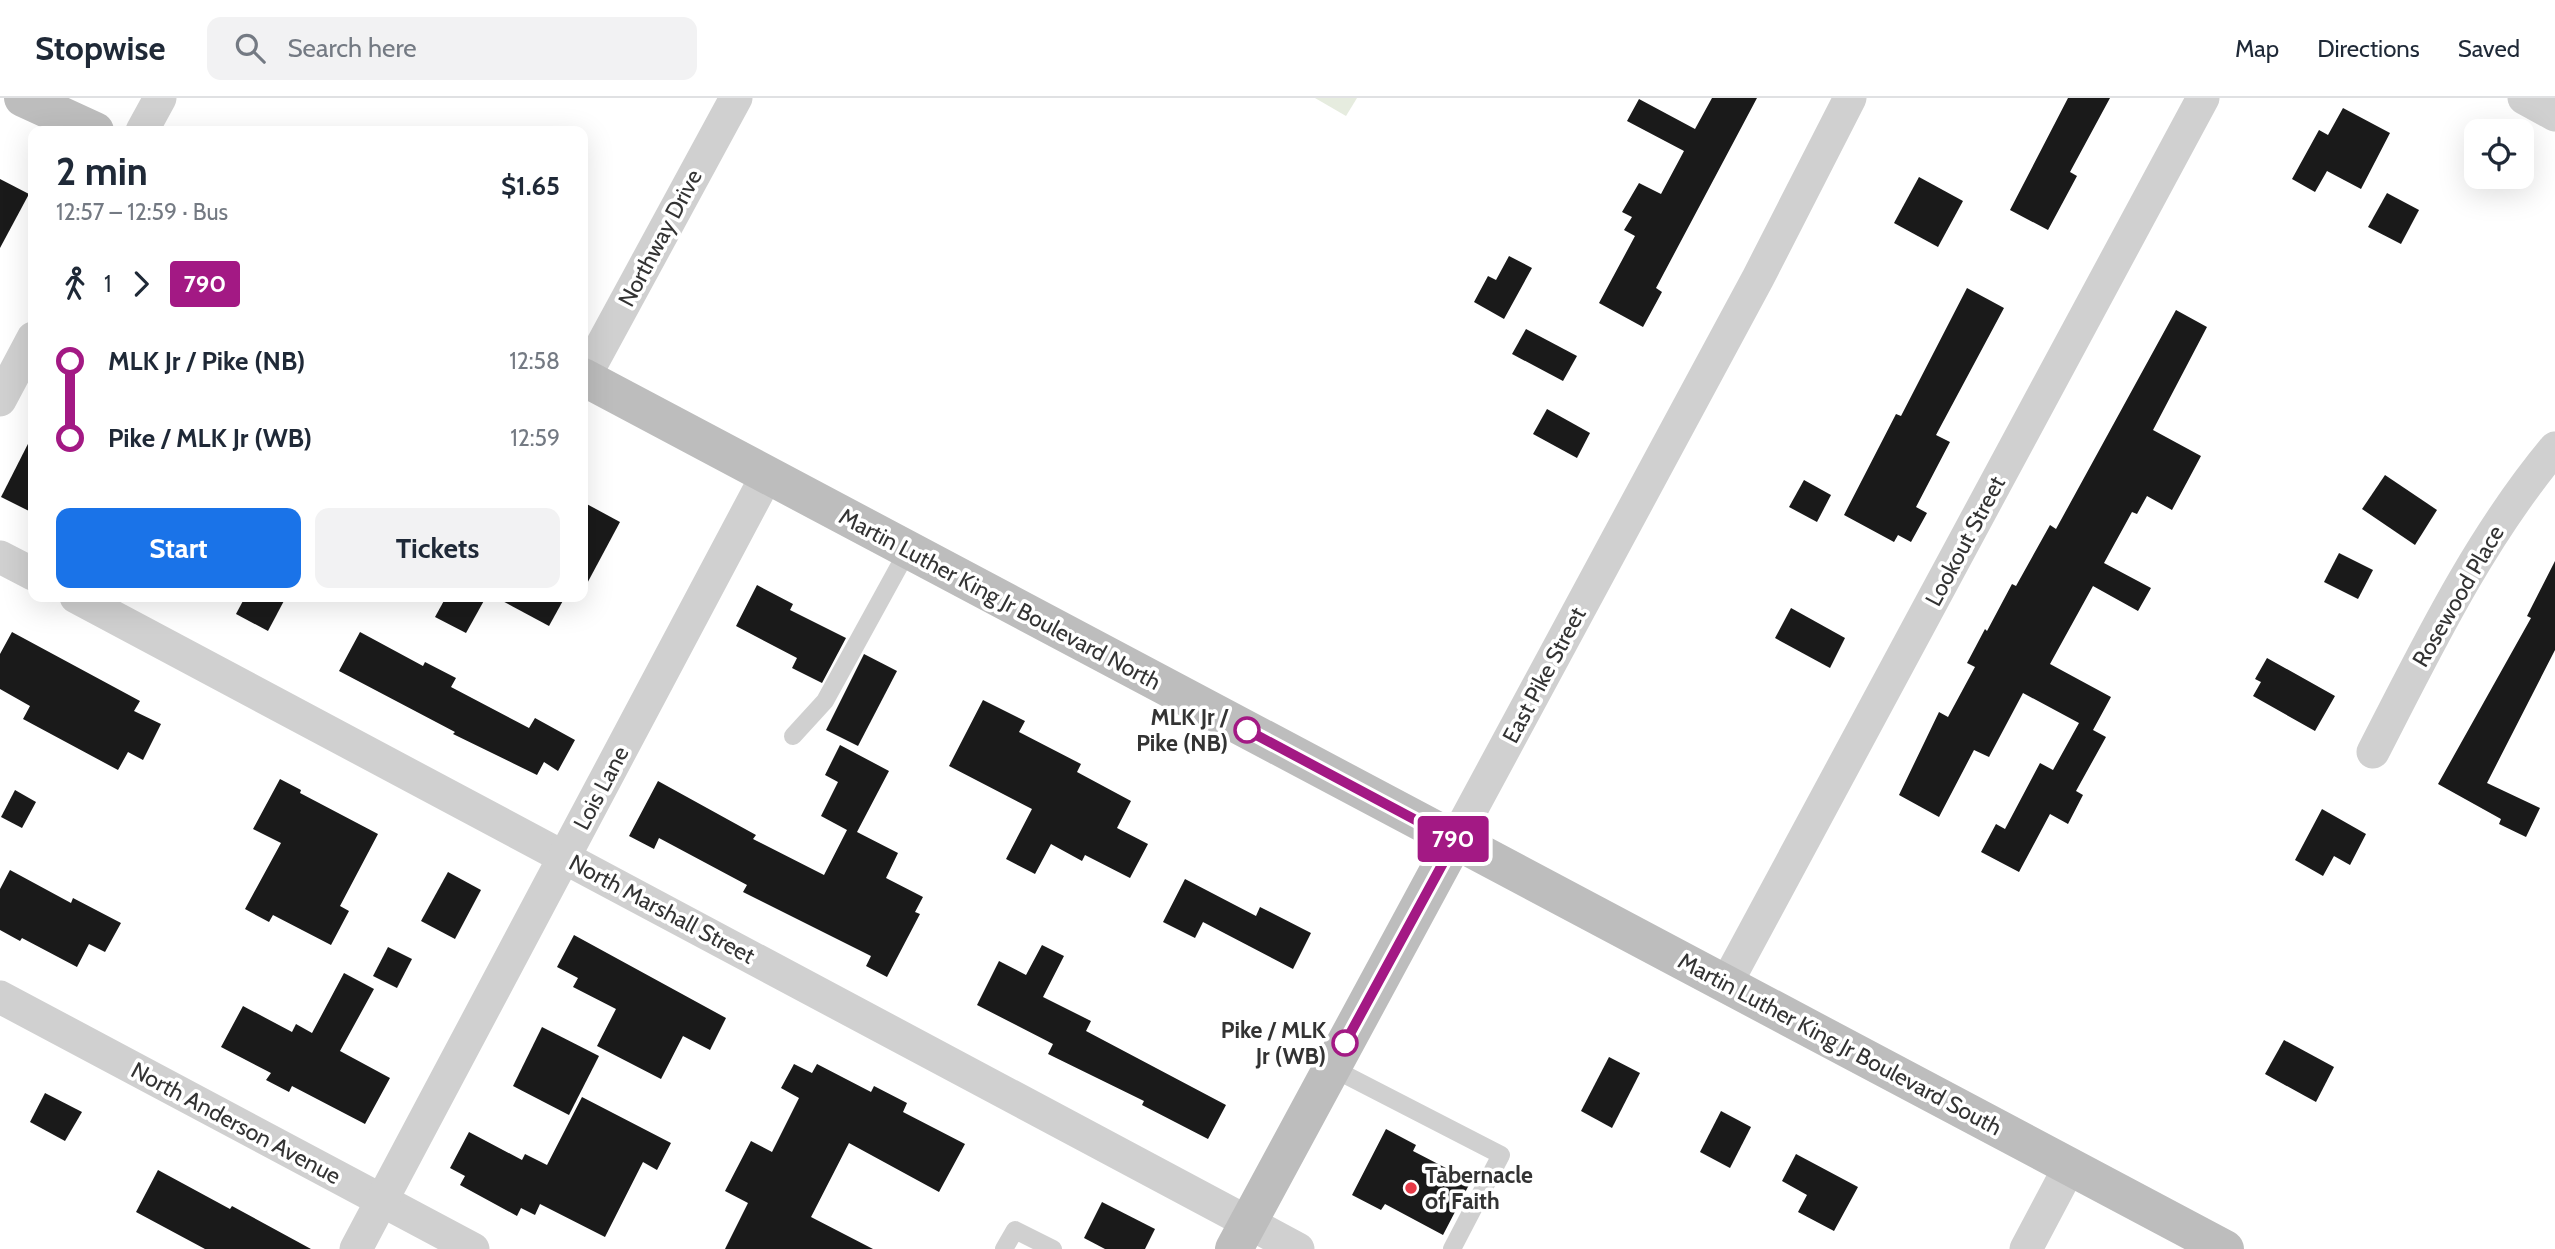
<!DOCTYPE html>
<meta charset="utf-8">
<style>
:root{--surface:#fff;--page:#f2f2f3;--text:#1f2937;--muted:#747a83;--line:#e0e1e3;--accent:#1a73e8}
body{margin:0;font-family:Cabin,sans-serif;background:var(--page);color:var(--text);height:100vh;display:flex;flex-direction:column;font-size:26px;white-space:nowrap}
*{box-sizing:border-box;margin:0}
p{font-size:23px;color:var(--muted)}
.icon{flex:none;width:38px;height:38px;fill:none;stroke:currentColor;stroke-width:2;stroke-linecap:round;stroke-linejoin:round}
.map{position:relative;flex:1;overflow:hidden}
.panel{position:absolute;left:28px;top:28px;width:560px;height:476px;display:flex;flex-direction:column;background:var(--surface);border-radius:14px;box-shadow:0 7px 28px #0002}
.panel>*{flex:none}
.badge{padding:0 14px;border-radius:5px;font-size:24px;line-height:46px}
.tools{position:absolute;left:2464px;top:21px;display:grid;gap:14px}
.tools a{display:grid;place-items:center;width:70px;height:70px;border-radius:14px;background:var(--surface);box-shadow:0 7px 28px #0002;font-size:35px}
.map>.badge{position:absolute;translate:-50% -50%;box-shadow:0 0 0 4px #fff}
.legs{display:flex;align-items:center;gap:10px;height:77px;padding:0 28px;font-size:23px}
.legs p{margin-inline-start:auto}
.headline{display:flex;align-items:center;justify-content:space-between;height:119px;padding:0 28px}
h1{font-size:38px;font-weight:700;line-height:52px}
.button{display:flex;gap:14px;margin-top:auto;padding:14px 28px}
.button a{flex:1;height:80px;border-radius:14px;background:var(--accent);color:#fff;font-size:28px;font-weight:700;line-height:80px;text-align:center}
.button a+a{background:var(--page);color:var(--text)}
ul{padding:0 28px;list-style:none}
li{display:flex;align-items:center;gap:24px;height:77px;font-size:26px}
li i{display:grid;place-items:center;width:10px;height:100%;margin:0 9px;background:currentColor}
li i::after{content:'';width:18px;height:18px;margin:-9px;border:5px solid;border-radius:50%;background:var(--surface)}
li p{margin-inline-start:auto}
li:first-child i{background:linear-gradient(#0000 50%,currentColor 0)}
li:last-child i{background:linear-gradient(currentColor 50%,#0000 0)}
header{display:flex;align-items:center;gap:42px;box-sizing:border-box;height:98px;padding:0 35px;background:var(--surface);border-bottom:2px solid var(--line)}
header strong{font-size:33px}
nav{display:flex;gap:38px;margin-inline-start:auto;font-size:24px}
.search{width:490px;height:63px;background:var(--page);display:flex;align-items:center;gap:18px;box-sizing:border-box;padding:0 24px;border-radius:14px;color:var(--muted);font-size:26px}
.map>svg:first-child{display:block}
.green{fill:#e6ecdf}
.building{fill:#1a1a1a}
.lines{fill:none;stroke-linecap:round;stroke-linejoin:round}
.lane{stroke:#d0d0d0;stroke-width:18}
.street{stroke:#d0d0d0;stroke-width:33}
.secondary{stroke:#bdbdbd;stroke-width:38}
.line-1-casing{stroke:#fff;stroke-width:16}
.line-1{stroke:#a31984;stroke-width:10}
.stop-1-dot{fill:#fff;stroke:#a31984;stroke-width:3.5}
.poi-dot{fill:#e63946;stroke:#fff;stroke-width:2.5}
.labels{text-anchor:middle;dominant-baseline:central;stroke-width:7;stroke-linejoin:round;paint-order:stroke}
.street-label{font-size:23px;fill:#333;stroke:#fff}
.stop-label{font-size:23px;font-weight:bold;fill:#333;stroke:#fff;text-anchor:end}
.poi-label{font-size:23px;font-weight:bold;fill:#333;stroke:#fff;text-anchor:start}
</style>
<header>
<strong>Stopwise</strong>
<div class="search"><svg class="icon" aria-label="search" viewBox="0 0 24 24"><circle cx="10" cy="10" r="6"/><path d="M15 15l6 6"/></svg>Search here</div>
<nav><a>Map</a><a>Directions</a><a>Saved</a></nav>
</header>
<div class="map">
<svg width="2555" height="1151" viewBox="0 0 2555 1151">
<rect width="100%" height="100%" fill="#fff"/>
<polygon class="green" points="1315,0 1357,0 1346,18"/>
<g class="building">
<polygon points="1712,0 1757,0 1656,190 1662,194 1643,229 1599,205 1635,138 1624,132 1632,119 1622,114 1639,85 1661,96 1684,53 1627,23 1639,1 1695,31"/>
<polygon points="2068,0 2110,0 2070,74 2077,78 2048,132 2010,112"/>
<polygon points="2343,10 2390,35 2361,91 2327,73 2315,94 2292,81 2319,32 2328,37"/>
<polygon points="1919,79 1963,103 1938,149 1894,125"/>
<polygon points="0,81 29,96 0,150"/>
<polygon points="2387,95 2419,112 2401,146 2368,129"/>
<polygon points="1509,158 1532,170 1504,221 1474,204 1488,178 1496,182"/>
<polygon points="1967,190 2004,210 1936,337 1950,344 1916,409 1927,415 1911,444 1898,437 1894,444 1844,417 1896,316 1901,318"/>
<polygon points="2176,212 2207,229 2153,332 2201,358 2172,412 2147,398 2137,416 2132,414 2104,465 2151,490 2138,513 2093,488 2050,566 2111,599 2093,632 2106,639 2076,693 2083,697 2068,726 2050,716 2019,774 1981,754 1996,726 2005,731 2040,665 2053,672 2079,625 2023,595 1989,659 1974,652 1939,719 1899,697 1939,614 1948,619 1975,569 1967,565 1985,531 1987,533 2012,486 2016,488 2050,427 2056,431"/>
<polygon points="1526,231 1577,258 1563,283 1512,256"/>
<polygon points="1547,311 1590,335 1577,360 1533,336"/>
<polygon points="33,336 33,415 1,399"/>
<polygon points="2385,377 2437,412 2415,447 2362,411"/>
<polygon points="1804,382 1831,397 1817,424 1789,409"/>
<polygon points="583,404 620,424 583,493"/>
<polygon points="2339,455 2373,472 2358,501 2324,484"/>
<polygon points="2555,463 2555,552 2487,685 2540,710 2526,739 2499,726 2501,721 2438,686 2531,520 2527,518"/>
<polygon points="757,487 793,506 790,512 846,540 822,585 792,570 797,560 736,528"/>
<polygon points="245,499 286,499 268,533 236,516"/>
<polygon points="446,499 486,499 466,535 435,519"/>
<polygon points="495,499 565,499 549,528"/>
<polygon points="1791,510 1845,540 1830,570 1775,540"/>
<polygon points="12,534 140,603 134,613 161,626 143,662 128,654 118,672 23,621 30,608 0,591 0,556"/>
<polygon points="360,534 423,568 425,564 456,580 451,589 529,630 535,620 575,642 558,673 544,664 537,677 453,636 455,634 339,573"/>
<polygon points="864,556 897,573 858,648 826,632"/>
<polygon points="2267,560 2335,598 2315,633 2253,598 2261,584 2255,581"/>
<polygon points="983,602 1025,623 1019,634 1081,666 1077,674 1131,703 1117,730 1148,746 1130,780 1085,757 1082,763 1051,746 1035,776 1006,761 1032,711 949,668"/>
<polygon points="840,647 889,673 857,734 898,755 886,780 923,799 915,814 920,816 887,879 866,868 871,858 743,794 747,787 659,740 654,751 629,738 658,683 756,737 753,741 824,777 847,732 821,718 838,684 825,677"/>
<polygon points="280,681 301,692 300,695 378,736 340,808 349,813 331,847 273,817 269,824 245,811 281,745 253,731"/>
<polygon points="15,692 36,704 22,730 1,719"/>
<polygon points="2322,711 2366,736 2350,767 2334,758 2323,778 2295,762"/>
<polygon points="10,772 71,805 73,800 121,825 105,854 89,846 77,869 22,840 20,843 0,832 0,791"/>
<polygon points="448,774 481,792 455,841 421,823"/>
<polygon points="1185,781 1256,818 1260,809 1311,835 1293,871 1203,824 1195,840 1163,824"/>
<polygon points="574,837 726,920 710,952 683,938 661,981 597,948 616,911 573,889 578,880 557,869"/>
<polygon points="1042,847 1064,858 1043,899 1091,923 1086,933 1226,1007 1208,1041 1142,1007 1144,1003 1048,956 1053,946 977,907 999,863 1026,877"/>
<polygon points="388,849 412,861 397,890 373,878"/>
<polygon points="344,875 374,891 340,953 390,980 365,1026 292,988 289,994 266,982 271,975 221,949 243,908 292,934 296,926 312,935"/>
<polygon points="542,929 599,958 569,1017 513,988"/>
<polygon points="2284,942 2334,969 2316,1004 2265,976"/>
<polygon points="1609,959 1640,975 1612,1030 1581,1013"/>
<polygon points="794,966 812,975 817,966 871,994 874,988 907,1005 903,1014 965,1046 939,1094 849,1045 811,1119 873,1151 725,1151 748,1105 725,1093 751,1043 772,1054 799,1000 781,990"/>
<polygon points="45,995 82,1014 65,1043 30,1024"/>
<polygon points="582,999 671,1045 657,1072 643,1064 605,1139 540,1106 535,1117 521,1110 517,1118 460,1087 465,1078 450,1070 469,1034 522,1062 525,1056 547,1067"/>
<polygon points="1721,1013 1751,1029 1730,1070 1700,1054"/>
<polygon points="1386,1031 1416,1047 1413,1053 1471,1083 1443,1137 1385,1106 1381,1112 1352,1097"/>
<polygon points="1796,1056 1858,1089 1834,1133 1798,1114 1807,1097 1782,1083"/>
<polygon points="158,1072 230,1111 232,1108 311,1151 205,1151 136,1114"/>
<polygon points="1102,1104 1155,1131 1145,1151 1105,1151 1084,1140"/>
</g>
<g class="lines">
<g class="lane">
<polyline points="793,638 825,603 908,452"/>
<polyline points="1332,970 1501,1057 1452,1151"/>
<polyline points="1004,1151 1015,1132 1053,1151"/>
</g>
<g class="street">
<polyline points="2524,0 2555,17"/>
<polyline points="142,33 160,0"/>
<polyline points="584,280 736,0"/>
<polyline points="0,302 33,240"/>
<polyline points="0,459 33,476"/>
<polyline points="76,499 1298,1151"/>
<path d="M 2373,654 C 2427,549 2479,441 2555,350"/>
<polyline points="1455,742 1758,180 1850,0"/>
<polyline points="1726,886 2203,0"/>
<polyline points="0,899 473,1151"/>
<polyline points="356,1151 767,377"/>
<polyline points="2026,1151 2070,1068"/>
</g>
<g class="secondary">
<polyline points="23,0 95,33"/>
<polyline points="583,279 2225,1151"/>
<polyline points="1234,1151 1455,742"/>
</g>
</g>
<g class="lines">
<g class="line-1-casing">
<polyline id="line-1" points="1247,632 1455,743 1345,945"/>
</g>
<use href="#line-1" class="line-1"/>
</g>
<g class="stop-1-dot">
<circle cx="1247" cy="632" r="12"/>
<circle cx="1345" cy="945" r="12"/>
</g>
<circle class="poi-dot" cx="1411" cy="1090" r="7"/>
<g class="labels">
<g class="street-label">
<text transform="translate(660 140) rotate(-62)">Northway Drive</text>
<text transform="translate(1965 443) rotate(-62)">Lookout Street</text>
<text transform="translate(2458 498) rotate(-60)">Rosewood Place</text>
<text transform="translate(1000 501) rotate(28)">Martin Luther King Jr Boulevard North</text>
<text transform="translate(1544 577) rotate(-62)">East Pike Street</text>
<text transform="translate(601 690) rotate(-62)">Lois Lane</text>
<text transform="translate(662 811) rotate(28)">North Marshall Street</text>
<text transform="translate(1840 946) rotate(28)">Martin Luther King Jr Boulevard South</text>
<text transform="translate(236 1025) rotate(28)">North Anderson Avenue</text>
</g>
<g class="stop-label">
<text x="1228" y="619">MLK Jr /<tspan x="1228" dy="26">Pike (NB)</tspan></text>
<text x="1326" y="932">Pike / MLK<tspan x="1326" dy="26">Jr (WB)</tspan></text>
</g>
<g class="poi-label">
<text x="1425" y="1077">Tabernacle<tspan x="1425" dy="26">of Faith</tspan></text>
</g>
</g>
</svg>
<div class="tools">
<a><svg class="icon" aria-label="locate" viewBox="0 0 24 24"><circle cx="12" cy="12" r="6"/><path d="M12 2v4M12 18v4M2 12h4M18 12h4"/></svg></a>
</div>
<b class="badge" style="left:1453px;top:741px;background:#a31984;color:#fff">790</b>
<section class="panel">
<div class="headline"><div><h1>2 min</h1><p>12:57 – 12:59 · Bus</p></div><b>$1.65</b></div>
<div class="legs"><svg class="icon" aria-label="walk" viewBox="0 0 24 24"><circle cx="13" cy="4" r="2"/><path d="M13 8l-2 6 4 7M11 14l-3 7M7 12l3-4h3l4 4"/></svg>1<svg class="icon" aria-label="forward" viewBox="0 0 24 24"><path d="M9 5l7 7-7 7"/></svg><b class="badge" style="background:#a31984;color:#fff">790</b></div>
<ul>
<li><i style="color:#a31984"></i><b>MLK Jr / Pike (NB)</b><p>12:58</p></li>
<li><i style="color:#a31984"></i><b>Pike / MLK Jr (WB)</b><p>12:59</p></li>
</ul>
<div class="button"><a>Start</a><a>Tickets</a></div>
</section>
</div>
